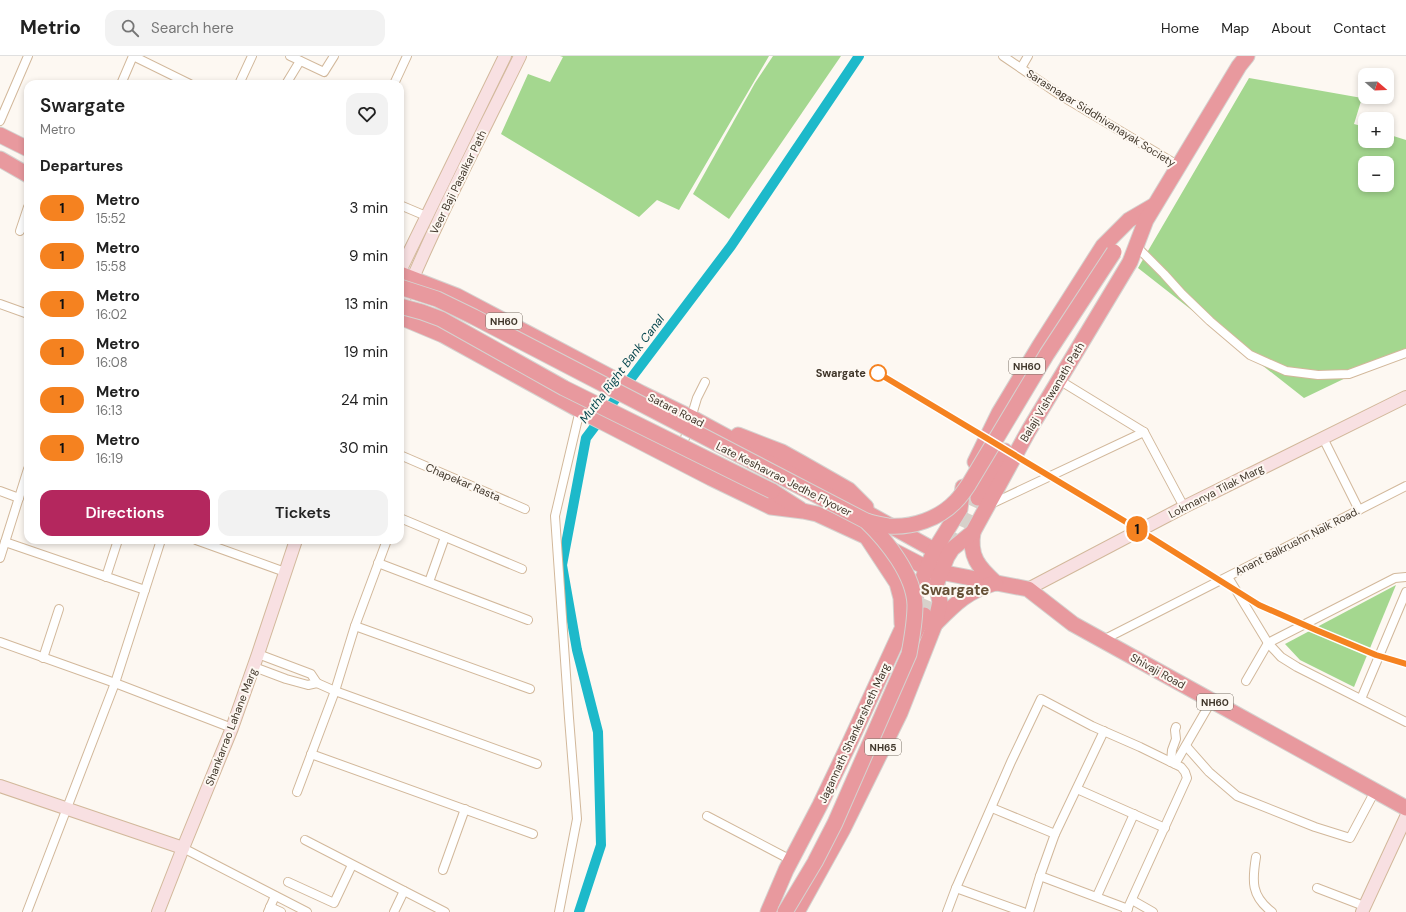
<!DOCTYPE html>
<meta charset="utf-8">
<style>
:root{--surface:#fff;--page:#f2f2f2;--text:#222;--muted:#767676;--line:#e0e0e0;--accent:#b4275e}
body{margin:0;font-family:"DM Sans",sans-serif;background:var(--page);color:var(--text);height:100vh;display:flex;flex-direction:column;font-size:15px;white-space:nowrap}
*{box-sizing:border-box;margin:0}
p{font-size:13px;color:var(--muted)}
.icon{flex:none;width:22px;height:22px;fill:none;stroke:currentColor;stroke-width:2;stroke-linecap:round;stroke-linejoin:round}
.map{position:relative;flex:1;overflow:hidden}
.drawer{position:absolute;left:24px;top:24px;width:380px;height:464px;display:flex;flex-direction:column;background:var(--surface);border-radius:12px;box-shadow:0 2px 6px #0003}
.drawer>*{flex:none}
.badge{padding:0 8px;border-radius:13px;font-size:14px;line-height:26px}
.needle{width:26px;rotate:109deg}
.controls{position:absolute;left:1358px;top:12px;display:grid;gap:8px}
.controls a{display:grid;place-items:center;width:36px;height:36px;border-radius:8px;background:var(--surface);box-shadow:0 2px 6px #0003;font-size:20px}
.map>.badge{position:absolute;translate:-50% -50%;box-shadow:0 0 0 2px #fff}
h2{padding:0 16px;font-size:15px;line-height:36px}
.round{display:grid;place-items:center;flex:none;width:42px;height:42px;border-radius:12px;background:var(--page)}
.headline{display:flex;align-items:center;justify-content:space-between;height:68px;padding:0 16px}
h1{font-size:19px;font-weight:600;line-height:30px}
.cta{display:flex;gap:8px;margin-top:auto;padding:8px 16px}
.cta a{flex:1;height:46px;border-radius:12px;background:var(--accent);color:#fff;font-size:16px;font-weight:600;line-height:46px;text-align:center}
.cta a+a{background:var(--page);color:var(--text)}
ul{padding:0;list-style:none}
li{display:flex;align-items:center;gap:12px;height:48px;padding:0 16px}
li div{flex:1}
li b{display:block;font-size:15px}
li em{font-style:normal}
li .badge{min-width:44px;font-weight:700;text-align:center}
header{display:flex;align-items:center;gap:24px;box-sizing:border-box;height:56px;padding:0 20px;background:var(--surface);border-bottom:1px solid var(--line)}
header strong{font-size:19px}
nav{display:flex;gap:22px;margin-inline-start:auto;font-size:14px}
.search{width:280px;height:36px;background:var(--page);display:flex;align-items:center;gap:10px;box-sizing:border-box;padding:0 14px;border-radius:12px;color:var(--muted);font-size:15px}
.map>svg:first-child{display:block}
.green{fill:#a4d78f;fill-rule:evenodd}
.lines{fill:none;stroke-linecap:round;stroke-linejoin:round}
.canal{stroke:#1db9ca;stroke-width:10}
.highway-tunnel{stroke:#d7d1ca;stroke-width:15;stroke-dasharray:15 8;stroke-linecap:butt}
.street-casing{stroke:#d2b89b;stroke-width:10}
.secondary-casing{stroke:#d2b89b;stroke-width:14}
.highway-casing{stroke:#d5d3d0;stroke-width:17}
.street{stroke:#fff;stroke-width:8}
.secondary{stroke:#f8e0e2;stroke-width:12}
.highway{stroke:#e8999e;stroke-width:15}
.highway-bridge-casing{stroke:#d5d3d0;stroke-width:17;stroke-linecap:butt}
.highway-bridge{stroke:#e8999e;stroke-width:15}
.line-casing{stroke:#fff;stroke-width:9}
.line{stroke:#f58220;stroke-width:6}
.stop-dot{fill:#fff;stroke:#f58220;stroke-width:2}
.labels{text-anchor:middle;dominant-baseline:central;stroke-width:4;stroke-linejoin:round;paint-order:stroke}
.shield{fill:#fdf8f2;stroke:#797066;stroke-width:1}
.shield-label{font-size:10px;font-weight:bold;fill:#40362a}
.street-label{font-size:11px;fill:#40362a;stroke:#fdf8f2}
.stop-label{font-size:11px;font-weight:bold;fill:#40362a;stroke:#fdf8f2;text-anchor:end}
.water-label{font-size:12px;font-style:italic;fill:#08484f;stroke:#fdf8f2}
.district-label{font-size:15px;font-weight:bold;fill:#665036;stroke:#fdf8f2}
</style>
<header>
<strong>Metrio</strong>
<div class="search"><svg class="icon" aria-label="search" viewBox="0 0 24 24"><circle cx="10" cy="10" r="6"/><path d="M15 15l6 6"/></svg>Search here</div>
<nav><a>Home</a><a>Map</a><a>About</a><a>Contact</a></nav>
</header>
<div class="map">
<svg width="1406" height="856" viewBox="0 0 1406 856">
<rect width="100%" height="100%" fill="#fdf8f2"/>
<g class="green">
<polygon points="560,0 769,0 679,154 657,144 639,161 501,78 528,18 550,26 563,1"/>
<polygon points="773,0 841,0 729,163 693,138 755,27"/>
<path d="M 1249,22 L 1362,42 L 1354,68 L 1365,71 L 1365,85 L 1387,85 L 1387,78 L 1406,84 L 1406,293 L 1304,342 L 1138,212 ZM 1365,107 L 1387,107 L 1387,129 L 1365,129 Z"/>
<polygon points="1396,529 1354,631 1300,604 1285,588"/>
</g>
<g class="lines">
<polyline class="canal" points="579,856 601,789 598,676 577,594 562,509 586,382 731,190 859,0"/>
<g class="highway-tunnel">
<polyline points="955,493 978,442"/>
<polyline points="924,559 940,523"/>
</g>
<g class="street-casing">
<g id="street">
<polyline points="133,0 190,28"/>
<polyline points="290,0 324,16 334,0"/>
<polyline points="1003,0 1060,39 1179,110"/>
<polyline points="1021,12 1028,0"/>
<polyline points="121,28 133,0"/>
<polyline points="239,28 252,0"/>
<polyline points="286,28 300,5"/>
<polyline points="394,28 407,0"/>
<polyline points="0,65 28,0"/>
<polyline points="400,149 426,160"/>
<polyline points="20,175 28,151"/>
<polyline points="1136,190 1164,218 1182,238 1210,265 1250,299 1286,315 1318,319 1349,318 1406,297"/>
<polyline points="0,248 28,258"/>
<polyline points="1059,324 1144,376 1184,451"/>
<polyline points="685,382 697,342 705,326"/>
<polyline points="1323,382 1359,454"/>
<polyline points="400,399 525,453"/>
<polyline points="0,435 19,442"/>
<polyline points="989,449 1144,376"/>
<polyline points="400,462 522,513"/>
<polyline points="196,484 285,516"/>
<polyline points="5,486 145,534"/>
<polyline points="0,502 28,413"/>
<polyline points="378,507 528,564"/>
<polyline points="106,521 118,484"/>
<polyline points="1228,521 1268,587 1281,601 1297,611 1406,666"/>
<polyline points="429,526 445,481"/>
<polyline points="355,570 530,633"/>
<polyline points="1103,584 1406,430"/>
<polyline points="0,586 115,627 232,672"/>
<polyline points="258,598 311,618 317,627 335,635 537,708"/>
<polyline points="43,602 59,553"/>
<polyline points="254,611 286,623 308,629 317,627"/>
<polyline points="1246,625 1268,587 1395,522 1406,521"/>
<polyline points="1361,643 1406,536"/>
<polyline points="1186,690 1209,716 1237,740 1315,771 1350,782 1375,735"/>
<polyline points="311,698 533,778"/>
<polyline points="1171,706 1172,694 1176,683 1175,674 1176,671"/>
<polyline points="1175,708 1212,644"/>
<polyline points="1077,733 1165,772"/>
<polyline points="297,736 335,635 355,570 387,484"/>
<polyline points="992,752 1055,778"/>
<polyline points="707,760 791,804"/>
<polyline points="305,784 445,856"/>
<polyline points="183,792 307,856"/>
<path d="M 1256,801 C 1252,825 1251,840 1272,856"/>
<polyline points="443,814 465,753"/>
<polyline points="1040,820 1128,853"/>
<polyline points="288,826 334,847 352,809"/>
<polyline points="1317,832 1364,850"/>
<polyline points="1097,840 1134,758"/>
<polyline points="1132,844 1153,856"/>
<polyline points="270,851 281,856"/>
<polyline points="27,856 115,627 161,484"/>
<polyline points="268,856 275,840"/>
<polyline points="394,856 404,835"/>
<polyline points="559,856 577,763 569,662 555,460 580,354"/>
<polyline points="947,856 956,832"/>
<polyline points="1023,856 956,832 1011,706 1041,643 1092,670 1140,691 1181,711 1185,716 1187,722 1126,856"/>
<polyline points="1029,856 1040,820 1055,778 1104,675"/>
</g>
</g>
<g class="secondary-casing">
<g id="secondary">
<polyline points="400,215 505,0"/>
<path d="M 400,253 C 435,166 479,84 520,0"/>
<polyline points="1028,533 1184,451 1406,341"/>
<polyline points="0,730 183,792"/>
<polyline points="158,856 183,792 232,672 258,598 296,484"/>
<polyline points="1362,856 1406,761"/>
</g>
</g>
<g class="highway-casing">
<g id="highway">
<polyline points="0,79 28,93"/>
<polyline points="0,103 28,119"/>
<polyline points="400,218 457,240 641,337 696,364 862,454 943,499"/>
<polyline points="400,261 443,279 583,356 711,422 771,451 803,455 817,458 867,481 927,512 940,516 1028,533 1073,568 1406,752"/>
<polyline points="738,379 782,396 800,406 849,434 866,451"/>
<polyline points="975,406 999,357 1040,289 1103,190 1129,164 1153,150"/>
<polyline points="772,435 800,453"/>
<polyline points="978,442 1005,395"/>
<path d="M 973,476 C 969,500 978,511 996,527"/>
<polyline points="868,483 897,527 901,542 902,568"/>
<path d="M 935,568 C 956,547 966,536 995,527"/>
<polyline points="913,581 924,559"/>
<polyline points="768,856 786,814 820,749 850,686 902,573 934,495 960,453 963,431"/>
<polyline points="797,856 843,773 900,657 935,568 940,546 936,529 947,501 952,493 973,476 1029,374 1130,206 1146,164 1239,10 1247,0"/>
</g>
</g>
<use href="#street" class="street"/>
<use href="#secondary" class="secondary"/>
<use href="#highway" class="highway"/>
<g class="highway-bridge-casing">
<g id="highway-bridge">
<path d="M 400,231 L 437,243 L 474,261 L 866,465 C 887,485 914,519 915,549 C 915,566 912,582 909,598 L 835,767 L 815,806 L 785,856"/>
<polyline points="400,250 422,256 441,263 564,332 772,435"/>
<path d="M 866,465 C 873,467 881,469 888,470 C 912,472 939,463 956,445 C 961,440 965,434 969,428 L 1047,298 L 1114,196"/>
</g>
</g>
<use href="#highway-bridge" class="highway-bridge"/>
</g>
<g class="lines">
<g class="line-casing">
<polyline id="line" points="878,317 1136,472 1259,549 1316,574 1376,599 1406,608"/>
</g>
<use href="#line" class="line"/>
</g>
<circle class="stop-dot" cx="878" cy="317" r="8"/>
<g class="labels">
<g class="shield">
<rect x="486" y="257" width="36" height="16" rx="3"/>
<rect x="1009" y="302" width="36" height="16" rx="3"/>
<rect x="1197" y="638" width="36" height="16" rx="3"/>
<rect x="865" y="683" width="36" height="16" rx="3"/>
</g>
<g class="shield-label">
<text x="504" y="265">NH60</text>
<text x="1027" y="310">NH60</text>
<text x="1215" y="646">NH60</text>
<text x="883" y="691">NH65</text>
</g>
<g class="street-label">
<text transform="translate(1101 62) rotate(32)">Sarasnagar Siddhivanayak Society</text>
<text transform="translate(458 126) rotate(-64)">Veer Baji Pasalkar Path</text>
<text transform="translate(1052 336) rotate(-59)">Balaji Vishwanath Path</text>
<text transform="translate(676 354) rotate(27)">Satara Road</text>
<text transform="translate(784 423) rotate(27)">Late Keshavrao Jedhe Flyover</text>
<text transform="translate(463 426) rotate(23)">Chapekar Rasta</text>
<text transform="translate(1216 435) rotate(-27)">Lokmanya Tilak Marg</text>
<text transform="translate(1297 485) rotate(-27)">Anant Balkrushn Naik Road.</text>
<text transform="translate(1158 615) rotate(29)">Shivaji Road</text>
<text transform="translate(231 671) rotate(-69)">Shankarrao Lahane Marg</text>
<text transform="translate(854 677) rotate(-65)">Jagannath Shankarsheth Marg</text>
</g>
<g class="stop-label">
<text x="866" y="317">Swargate</text>
</g>
<g class="water-label">
<text transform="translate(622 313) rotate(-53)">Mutha Right Bank Canal</text>
</g>
<g class="district-label">
<text x="955" y="534">Swargate</text>
</g>
</g>
</svg>
<div class="controls">
<a><svg class="needle" viewBox="-14 -14 28 28"><path d="M0-13l5 13h-10z" fill="#e53935"/><path d="M0 13l5-13h-10z" fill="#767676"/></svg></a>
<a>+</a>
<a>−</a>
</div>
<b class="badge" style="left:1137px;top:473px;background:#f58220;color:#111">1</b>
<section class="drawer">
<div class="headline"><div><h1>Swargate</h1><p>Metro</p></div><a class="round"><svg class="icon" aria-label="heart" viewBox="0 0 24 24"><path d="M12 20l-8-8c-3-5 5-10 8-4 3-6 11-1 8 4z"/></svg></a></div>
<h2>Departures</h2>
<ul>
<li><span class="badge" style="background:#f58220;color:#111">1</span><div><b>Metro</b><p>15:52</p></div><em>3 min</em></li>
<li><span class="badge" style="background:#f58220;color:#111">1</span><div><b>Metro</b><p>15:58</p></div><em>9 min</em></li>
<li><span class="badge" style="background:#f58220;color:#111">1</span><div><b>Metro</b><p>16:02</p></div><em>13 min</em></li>
<li><span class="badge" style="background:#f58220;color:#111">1</span><div><b>Metro</b><p>16:08</p></div><em>19 min</em></li>
<li><span class="badge" style="background:#f58220;color:#111">1</span><div><b>Metro</b><p>16:13</p></div><em>24 min</em></li>
<li><span class="badge" style="background:#f58220;color:#111">1</span><div><b>Metro</b><p>16:19</p></div><em>30 min</em></li>
</ul>
<div class="cta"><a>Directions</a><a>Tickets</a></div>
</section>
</div>
